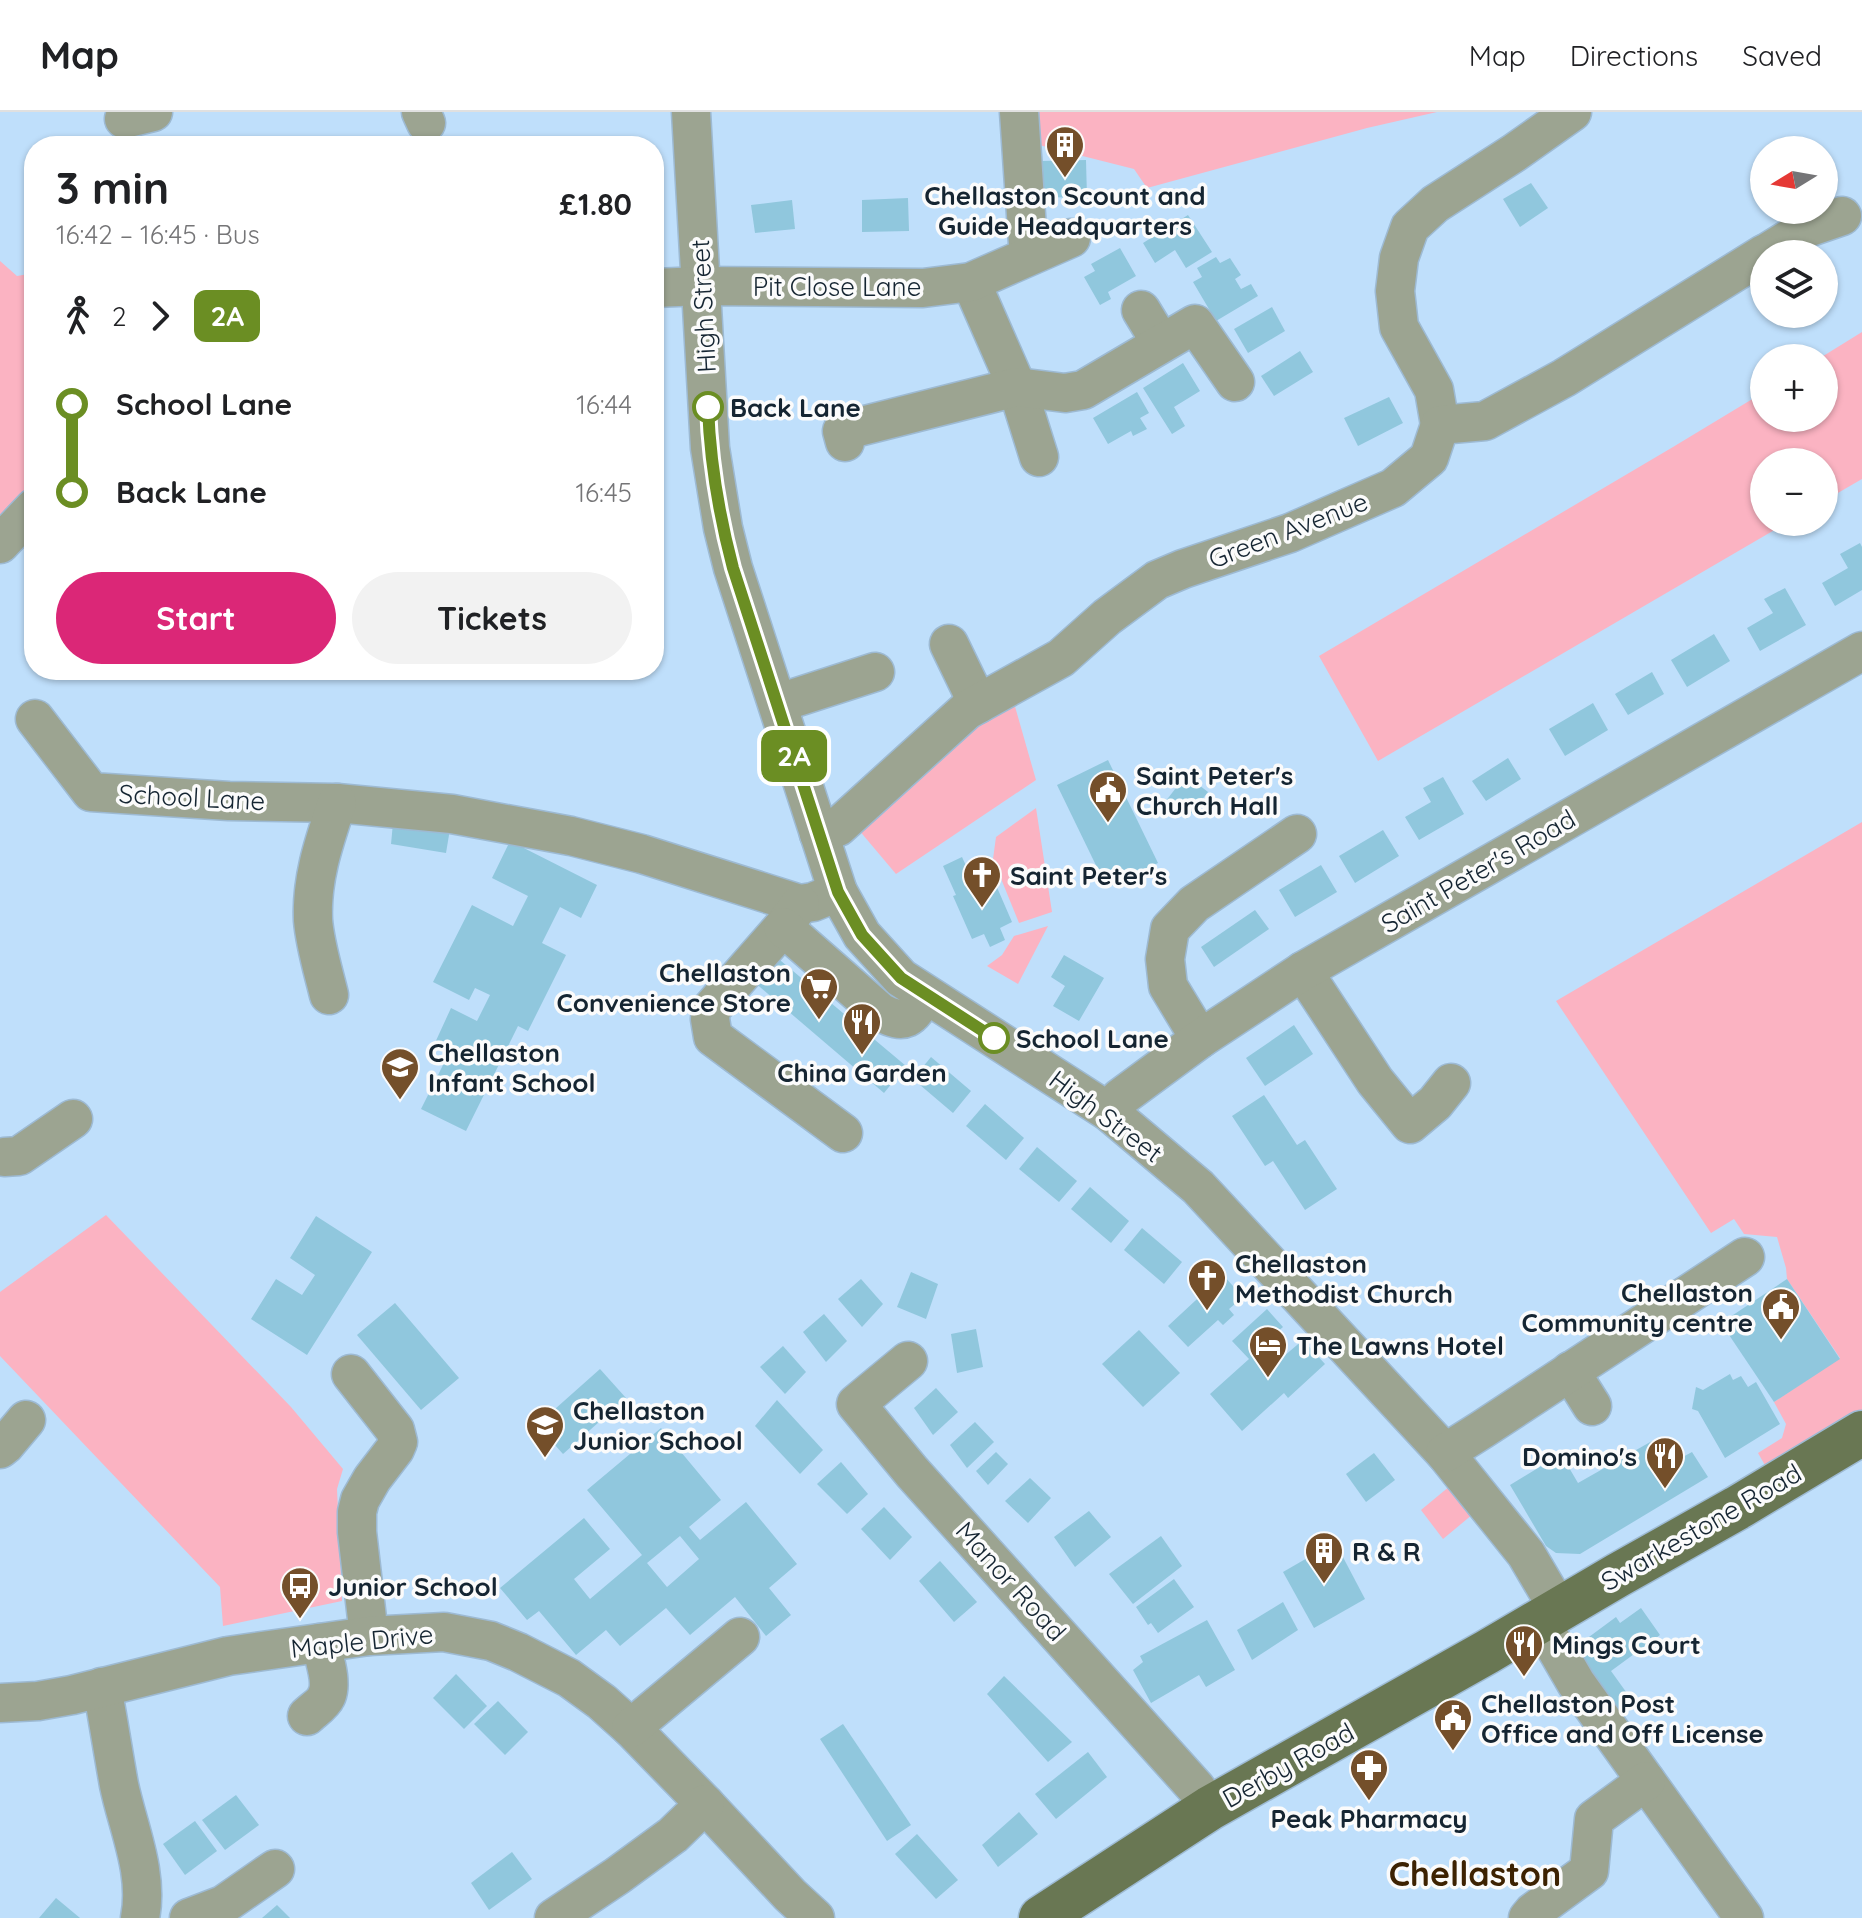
<!DOCTYPE html>
<meta charset="utf-8">
<style>
:root{--surface:#fff;--page:#f2f2f2;--text:#202124;--muted:#757577;--line:#e0e0e0;--accent:#db2777}
body{margin:0;font-family:Quicksand,sans-serif;background:var(--page);color:var(--text);height:100vh;display:flex;flex-direction:column;font-size:30px;white-space:nowrap}
*{box-sizing:border-box;margin:0}
p{font-size:26px;color:var(--muted)}
.icon{flex:none;width:44px;height:44px;fill:none;stroke:currentColor;stroke-width:2;stroke-linecap:round;stroke-linejoin:round}
.map{position:relative;flex:1;overflow:hidden}
.sheet{position:absolute;left:24px;top:24px;width:640px;height:544px;display:flex;flex-direction:column;background:var(--surface);border-radius:32px;box-shadow:0 2px 6px #0004}
.sheet>*{flex:none}
.badge{padding:0 16px;border-radius:12px;font-size:28px;line-height:52px}
.needle{width:52px;rotate:259deg}
.controls{position:absolute;left:1750px;top:24px;display:grid;gap:16px}
.controls a{display:grid;place-items:center;width:88px;height:88px;border-radius:50%;background:var(--surface);box-shadow:0 2px 6px #0004;font-size:40px}
.map>.badge{position:absolute;translate:-50% -50%;box-shadow:0 0 0 4px #fff}
.legs{display:flex;align-items:center;gap:12px;height:88px;padding:0 32px;font-size:26px}
.legs p{margin-inline-start:auto}
.headline{display:flex;align-items:center;justify-content:space-between;height:136px;padding:0 32px}
h1{font-size:44px;font-weight:700;line-height:60px}
.action{display:flex;gap:16px;margin-top:auto;padding:16px 32px}
.action a{flex:1;height:92px;border-radius:48px;background:var(--accent);color:#fff;font-size:32px;font-weight:700;line-height:92px;text-align:center}
.action a+a{background:var(--page);color:var(--text)}
ul{padding:0 32px;list-style:none}
li{display:flex;align-items:center;gap:28px;height:88px;font-size:30px}
li i{display:grid;place-items:center;width:12px;height:100%;margin:0 10px;background:currentColor}
li i::after{content:'';width:20px;height:20px;margin:-10px;border:6px solid;border-radius:50%;background:var(--surface)}
li p{margin-inline-start:auto}
li:first-child i{background:linear-gradient(#0000 50%,currentColor 0)}
li:last-child i{background:linear-gradient(currentColor 50%,#0000 0)}
header{display:flex;align-items:center;gap:48px;box-sizing:border-box;height:112px;padding:0 40px;background:var(--surface);border-bottom:2px solid var(--line)}
header strong{font-size:38px}
nav{display:flex;gap:44px;margin-inline-start:auto;font-size:28px}
.map>svg:first-child{display:block}
.green{fill:#fbb3c2}
.building{fill:#90c7dd;fill-rule:evenodd}
.lines{fill:none;stroke-linecap:round;stroke-linejoin:round}
.minor-casing{stroke:#9dbad3;stroke-width:41}
.major-casing{stroke:#9dbad3;stroke-width:47}
.minor{stroke:#9ca491;stroke-width:38}
.major{stroke:#697753;stroke-width:44}
.line-1-casing{stroke:#fff;stroke-width:18}
.line-1{stroke:#6b8e23;stroke-width:12}
.stop-1-dot{fill:#fff;stroke:#6b8e23;stroke-width:4}
.labels{text-anchor:middle;dominant-baseline:central;stroke-width:7;stroke-linejoin:round;paint-order:stroke}
.poi-label{font-size:26px;font-weight:bold;fill:#152532;stroke:#fbfbfb;text-anchor:start}
.street-label{font-size:26px;fill:#152532;stroke:#fbfbfb}
.stop-label{font-size:26px;font-weight:bold;fill:#152532;stroke:#fbfbfb;text-anchor:start}
.district-label{font-size:34px;font-weight:bold;fill:#3d2202;stroke:#fbfbfb}
</style>
<header>
<strong>Map</strong>
<nav><a>Map</a><a>Directions</a><a>Saved</a></nav>
</header>
<div class="map">
<svg width="1862" height="1806" viewBox="0 0 1862 1806">
<rect width="100%" height="100%" fill="#bfdffb"/>
<g class="green">
<polygon points="1033,0 1437,0 1367,16 1147,76 1134,57 1035,32"/>
<polygon points="0,149 17,164 34,161 34,376 0,412"/>
<polygon points="1862,220 1862,367 1824,389 1824,350 1764,350 1764,410 1788,410 1378,649 1319,544 1673,335 1764,280 1764,306 1824,306 1824,246 1820,246"/>
<polygon points="1014,591 1036,668 896,762 858,717 968,620"/>
<polygon points="1036,696 1052,800 1019,811 993,747 996,725"/>
<polygon points="1862,710 1862,1298 1766,1355 1758,1341 1782,1326 1786,1312 1774,1290 1840,1246 1787,1167 1786,1156 1777,1125 1744,1122 1734,1107 1711,1121 1556,889"/>
<polygon points="1048,814 1018,872 987,854 1002,843 1014,824"/>
<polygon points="106,1103 291,1295 343,1357 337,1377 342,1489 223,1514 220,1475 0,1244 0,1180"/>
<polygon points="1450,1374 1473,1402 1443,1427 1421,1398"/>
</g>
<g class="building">
<polygon points="1086,48 1087,86 1044,85 1042,49"/>
<polygon points="34,61 34,99 32,99 27,62"/>
<polygon points="1531,71 1548,96 1520,115 1503,87"/>
<polygon points="908,86 909,119 862,120 862,88"/>
<polygon points="792,88 795,117 755,121 751,93"/>
<polygon points="1188,103 1212,140 1186,156 1175,138 1155,151 1143,131"/>
<polygon points="1120,136 1136,164 1108,180 1111,187 1100,193 1084,165 1095,159 1091,152"/>
<polygon points="1216,145 1220,151 1230,146 1241,163 1235,167 1241,177 1251,172 1258,184 1216,209 1193,170 1202,165 1197,156"/>
<polygon points="1272,195 1285,219 1248,241 1234,217"/>
<polygon points="1300,239 1313,260 1274,284 1261,264"/>
<polygon points="1183,251 1200,279 1174,295 1185,314 1172,322 1143,276"/>
<polygon points="1137,280 1149,301 1140,306 1147,317 1133,324 1131,319 1108,332 1093,306"/>
<polygon points="1389,285 1403,311 1358,334 1344,306"/>
<polygon points="1860,431 1862,435 1862,478 1835,494 1822,471 1848,456 1840,442"/>
<polygon points="1785,476 1806,513 1760,539 1747,516 1773,501 1764,487"/>
<polygon points="1714,522 1730,549 1687,575 1671,548"/>
<polygon points="1652,560 1664,582 1628,603 1615,582"/>
<polygon points="1593,591 1608,618 1565,644 1549,617"/>
<polygon points="1508,646 1521,667 1486,689 1472,669"/>
<polygon points="1108,648 1158,751 1107,776 1057,673"/>
<polygon points="1186,663 1208,680 1187,707 1165,690"/>
<polygon points="1443,665 1464,702 1419,728 1405,705 1431,690 1423,676"/>
<polygon points="394,700 451,711 446,741 391,732"/>
<polygon points="1383,718 1399,744 1355,771 1339,744"/>
<polygon points="510,729 597,773 581,806 560,795 542,831 566,843 528,919 518,914 466,1019 421,997 449,941 434,933 451,896 477,909 490,883 475,876 469,888 433,870 472,793 513,814 528,784 492,766"/>
<polygon points="962,745 968,758 986,750 1012,810 1000,816 1005,828 990,835 984,822 972,827 953,784 956,783 943,754"/>
<polygon points="1321,753 1337,780 1295,805 1279,778"/>
<polygon points="1255,798 1269,817 1214,855 1201,835"/>
<polygon points="768,838 906,954 884,981 747,864"/>
<polygon points="1064,843 1104,866 1079,909 1053,894 1065,874 1051,865"/>
<polygon points="1294,913 1313,942 1265,974 1246,946"/>
<polygon points="931,945 971,979 953,1001 913,967"/>
<polygon points="1264,983 1297,1033 1305,1028 1337,1077 1305,1098 1273,1049 1265,1054 1232,1004"/>
<polygon points="985,992 1024,1026 1006,1048 966,1014"/>
<polygon points="1037,1035 1077,1069 1059,1090 1019,1057"/>
<polygon points="1090,1075 1129,1109 1111,1131 1071,1097"/>
<polygon points="316,1104 372,1140 307,1243 251,1207 276,1167 302,1183 315,1163 290,1146"/>
<polygon points="1142,1116 1182,1150 1164,1172 1124,1138"/>
<polygon points="911,1160 938,1172 926,1207 897,1195"/>
<polygon points="1223,1163 1243,1185 1229,1197 1234,1203 1223,1213 1218,1208 1188,1235 1168,1214"/>
<polygon points="861,1167 883,1192 862,1215 838,1187"/>
<polygon points="1787,1167 1840,1247 1774,1290 1721,1211"/>
<polygon points="395,1191 459,1266 421,1298 357,1223"/>
<polygon points="1267,1197 1283,1215 1269,1227 1284,1244 1303,1228 1325,1252 1288,1286 1284,1281 1242,1319 1210,1282 1249,1247 1232,1229"/>
<polygon points="824,1202 847,1229 826,1250 803,1220"/>
<polygon points="976,1217 983,1255 957,1261 951,1222"/>
<polygon points="1139,1218 1180,1261 1143,1295 1102,1252"/>
<polygon points="783,1234 806,1260 785,1282 760,1255"/>
<polygon points="600,1257 626,1286 563,1342 537,1313"/>
<polygon points="1730,1262 1733,1268 1741,1264 1748,1275 1756,1270 1780,1312 1725,1346 1698,1299 1692,1297 1696,1275 1703,1278"/>
<polygon points="936,1276 958,1300 933,1323 914,1296"/>
<polygon points="777,1288 823,1338 800,1362 755,1314"/>
<polygon points="975,1310 994,1330 967,1356 950,1333"/>
<path d="M 661,1316 L 721,1388 L 689,1415 L 700,1428 L 746,1390 L 797,1452 L 769,1476 L 791,1503 L 766,1524 L 735,1485 L 690,1523 L 666,1496 L 620,1534 L 606,1518 L 576,1543 L 539,1499 L 527,1508 L 500,1476 L 584,1406 L 610,1437 L 574,1467 L 590,1487 L 642,1443 L 587,1378 ZM 680,1424 L 699,1447 L 667,1475 L 647,1451 Z"/>
<polygon points="1652,1329 1666,1354 1692,1340 1708,1365 1580,1442 1556,1441 1546,1434 1510,1373 1561,1342 1578,1371"/>
<polygon points="996,1340 1008,1352 988,1373 976,1359"/>
<polygon points="1374,1341 1395,1368 1366,1390 1346,1362"/>
<polygon points="841,1350 868,1382 847,1402 817,1372"/>
<polygon points="1030,1366 1051,1386 1028,1411 1005,1389"/>
<polygon points="884,1395 912,1425 890,1448 861,1417"/>
<polygon points="1089,1399 1111,1425 1075,1455 1054,1425"/>
<polygon points="1161,1424 1182,1454 1133,1492 1109,1462"/>
<polygon points="1335,1430 1365,1487 1314,1516 1283,1460"/>
<polygon points="940,1449 977,1490 954,1510 919,1469"/>
<polygon points="1174,1467 1194,1495 1158,1521 1151,1511 1148,1513 1136,1495"/>
<polygon points="1283,1490 1298,1518 1252,1548 1237,1518"/>
<polygon points="1641,1496 1660,1523 1611,1559 1634,1591 1617,1604 1570,1539 1616,1505 1620,1511"/>
<polygon points="1207,1508 1235,1558 1206,1575 1199,1563 1151,1591 1133,1558 1143,1550 1140,1544"/>
<polygon points="456,1562 487,1594 464,1617 433,1586"/>
<polygon points="1004,1564 1072,1630 1048,1650 987,1582"/>
<polygon points="498,1589 528,1620 505,1643 474,1612"/>
<polygon points="843,1612 911,1713 887,1729 820,1627"/>
<polygon points="1088,1640 1107,1665 1056,1707 1035,1682"/>
<polygon points="236,1683 259,1713 225,1738 202,1708"/>
<polygon points="1019,1700 1038,1722 998,1755 982,1733"/>
<polygon points="195,1709 217,1739 185,1763 163,1732"/>
<polygon points="917,1722 958,1768 936,1787 895,1742"/>
<polygon points="512,1740 532,1767 489,1798 471,1771"/>
<polygon points="56,1786 80,1806 39,1806"/>
<polygon points="277,1793 290,1806 262,1806"/>
</g>
<g class="lines">
<g class="minor-casing">
<g id="minor">
<polyline points="421,0 426,11"/>
<polyline points="691,0 710,336 723,416 733,456 838,780 862,823 901,866 1109,1000 1198,1075 1445,1341 1526,1442 1559,1498"/>
<polyline points="1019,0 1028,132 1031,143"/>
<polyline points="124,7 153,0"/>
<polyline points="1765,142 1807,116 1842,104"/>
<polyline points="971,170 1017,275 1039,345"/>
<polyline points="654,176 702,174 923,176 971,170 1071,126"/>
<polyline points="1141,198 1161,231"/>
<polyline points="1440,313 1434,278 1399,215 1395,179 1399,146 1410,115 1435,92 1514,41 1572,0"/>
<polyline points="845,330 842,319 1017,275 1065,281 1083,278 1195,212 1235,270"/>
<polyline points="0,432 34,396"/>
<polyline points="949,532 978,592"/>
<polyline points="779,591 875,560"/>
<polyline points="35,607 91,680 229,689 337,691 452,702 571,724 642,742 800,792 813,790 838,780"/>
<polyline points="819,722 838,715 967,598 1061,546 1107,505 1157,468 1183,457 1290,421 1393,376 1429,346 1440,313 1485,309 1564,266 1764,142"/>
<polyline points="800,792 783,815 711,897 710,907 713,925 843,1021"/>
<path d="M 783,815 L 880,900 C 907,914 911,906 925,883"/>
<polyline points="1303,859 1375,969 1410,1012 1435,991 1451,971"/>
<path d="M 329,883 C 323,858 315,833 313,808 C 311,767 324,730 337,691"/>
<polyline points="1200,927 1168,874 1165,847 1170,817 1194,792 1297,722"/>
<polyline points="1109,1000 1120,986 1200,927 1303,859 1862,539"/>
<polyline points="4,1045 19,1044 73,1007"/>
<polyline points="908,1249 856,1292 912,1360 1196,1676 1210,1696"/>
<polyline points="1570,1259 1592,1294"/>
<polyline points="351,1262 395,1318 398,1330 395,1337 372,1367 360,1388 357,1400 357,1420 369,1524"/>
<polyline points="0,1337 5,1333 26,1308"/>
<polyline points="1445,1341 1483,1317 1745,1145"/>
<polyline points="1540,1509 1576,1571 1744,1806"/>
<path d="M 102,1575 C 108,1607 113,1640 119,1673 C 128,1716 149,1761 140,1806"/>
<polyline points="0,1591 38,1589 72,1583 228,1544 369,1524 444,1520 491,1529 518,1540 569,1566 602,1590 631,1616 705,1692 790,1783 815,1806"/>
<path d="M 307,1604 C 312,1599 323,1592 326,1585 C 333,1572 324,1544 320,1531"/>
<polyline points="631,1616 740,1525"/>
<polyline points="189,1806 223,1793 275,1757"/>
<polyline points="554,1806 617,1764 673,1723 705,1692"/>
<polyline points="1528,1806 1533,1800 1589,1759 1594,1707 1646,1669"/>
</g>
</g>
<g class="major-casing">
<polyline id="major" points="1041,1806 1210,1696 1487,1540 1618,1463 1737,1396 1862,1321"/>
</g>
<use href="#minor" class="minor"/>
<use href="#major" class="major"/>
</g>
<g class="lines">
<g class="line-1-casing">
<path id="line-1" d="M 708,295 C 710,350 719,403 733,456 L 838,780 L 862,823 L 901,866 L 994,926"/>
</g>
<use href="#line-1" class="line-1"/>
</g>
<defs>
<g id="building-pin" transform="scale(2)"><path d="M0 17L-7.5 6A9.5 9.5 0 1 1 7.5 6Z" fill="#744f2a" stroke="#fbfbfb"/><path d="M-4-6H4V6H1V3H-1V6H-4ZM-2.5-4.3h1.7v1.8h-1.7ZM.8-4.3h1.7v1.8H.8ZM-2.5-1h1.7V.8h-1.7ZM.8-1h1.7V.8H.8Z" fill="#fff"/></g>
<g id="civic-pin" transform="scale(2)"><path d="M0 17L-7.5 6A9.5 9.5 0 1 1 7.5 6Z" fill="#744f2a" stroke="#fbfbfb"/><path d="M-.6-6.5H3V-4.5H.6V-3L4-1V1h2V6H-6V1h2V-1L-.6-3ZM-1.2 2.5V6h2.4V2.5Z" fill="#fff"/></g>
<g id="church-pin" transform="scale(2)"><path d="M0 17L-7.5 6A9.5 9.5 0 1 1 7.5 6Z" fill="#744f2a" stroke="#fbfbfb"/><path d="M-1.2-6h2.4v3.5h3.3v2.4h-3.3V6h-2.4V-.1h-3.3v-2.4h3.3Z" fill="#fff"/></g>
<g id="supermarket-pin" transform="scale(2)"><path d="M0 17L-7.5 6A9.5 9.5 0 1 1 7.5 6Z" fill="#744f2a" stroke="#fbfbfb"/><path d="M-6-5.5h2.5l.6 2H6L4.5 2H-2.5L-4.4-4H-6ZM-1.5 3.2a1.3 1.3 0 1 0 .1 0ZM3 3.2a1.3 1.3 0 1 0 .1 0Z" fill="#fff"/></g>
<g id="restaurant-pin" transform="scale(2)"><path d="M0 17L-7.5 6A9.5 9.5 0 1 1 7.5 6Z" fill="#744f2a" stroke="#fbfbfb"/><path d="M-5-6h1v4h1v-4h1v4h1v-4h1v5L-1.5 .5V6h-2V.5L-5-1ZM5-6V6H3V1.5H1.5Q1.5-4 5-6Z" fill="#fff"/></g>
<g id="school-pin" transform="scale(2)"><path d="M0 17L-7.5 6A9.5 9.5 0 1 1 7.5 6Z" fill="#744f2a" stroke="#fbfbfb"/><path d="M0-5L7-2L0 1L-7-2ZM-4 1L0 2.5L4 1V4Q0 6-4 4Z" fill="#fff"/></g>
<g id="hotel-pin" transform="scale(2)"><path d="M0 17L-7.5 6A9.5 9.5 0 1 1 7.5 6Z" fill="#744f2a" stroke="#fbfbfb"/><path d="M-6-4.5h1.5V1H6V5H4.5V3h-9V5H-6ZM-4 0a1.8 1.8 0 1 1 3.6 0ZM.5 0V-2.5h3Q6-2.5 6 0Z" fill="#fff"/></g>
<g id="bus-pin" transform="scale(2)"><path d="M0 17L-7.5 6A9.5 9.5 0 1 1 7.5 6Z" fill="#744f2a" stroke="#fbfbfb"/><path d="M-5-6H5V4H4V6H2V4H-2V6H-4V4H-5ZM-3.5-4V0h7V-4ZM-3.5 1.2v1.5H-2V1.2ZM2 1.2v1.5H3.5V1.2Z" fill="#fff"/></g>
<g id="pharmacy-pin" transform="scale(2)"><path d="M0 17L-7.5 6A9.5 9.5 0 1 1 7.5 6Z" fill="#744f2a" stroke="#fbfbfb"/><path d="M-2-6h4v4h4v4h-4v4h-4v-4h-4v-4h4Z" fill="#fff"/></g>
</defs>
<g fill-rule="evenodd">
<use href="#building-pin" x="1065" y="33"/>
<use href="#civic-pin" x="1108" y="678"/>
<use href="#church-pin" x="982" y="763"/>
<use href="#supermarket-pin" x="819" y="875"/>
<use href="#restaurant-pin" x="862" y="910"/>
<use href="#school-pin" x="400" y="955"/>
<use href="#church-pin" x="1207" y="1166"/>
<use href="#civic-pin" x="1781" y="1195"/>
<use href="#hotel-pin" x="1268" y="1233"/>
<use href="#school-pin" x="545" y="1313"/>
<use href="#restaurant-pin" x="1665" y="1344"/>
<use href="#building-pin" x="1324" y="1439"/>
<use href="#bus-pin" x="300" y="1474"/>
<use href="#restaurant-pin" x="1524" y="1532"/>
<use href="#civic-pin" x="1453" y="1606"/>
<use href="#pharmacy-pin" x="1369" y="1656"/>
</g>
<g class="stop-1-dot">
<circle cx="708" cy="295" r="14"/>
<circle cx="994" cy="926" r="14"/>
</g>
<g class="labels">
<g class="poi-label">
<text x="1065" y="83" text-anchor="middle">Chellaston Scount and<tspan x="1065" dy="30">Guide Headquarters</tspan></text>
<text x="1136" y="663">Saint Peter's<tspan x="1136" dy="30">Church Hall</tspan></text>
<text x="1010" y="763">Saint Peter's</text>
<text x="791" y="860" text-anchor="end">Chellaston<tspan x="791" dy="30">Convenience Store</tspan></text>
<text x="428" y="940">Chellaston<tspan x="428" dy="30">Infant School</tspan></text>
<text x="862" y="960" text-anchor="middle">China Garden</text>
<text x="1235" y="1151">Chellaston<tspan x="1235" dy="30">Methodist Church</tspan></text>
<text x="1753" y="1180" text-anchor="end">Chellaston<tspan x="1753" dy="30">Community centre</tspan></text>
<text x="1296" y="1233">The Lawns Hotel</text>
<text x="573" y="1298">Chellaston<tspan x="573" dy="30">Junior School</tspan></text>
<text x="1637" y="1344" text-anchor="end">Domino's</text>
<text x="1352" y="1439">R &amp; R</text>
<text x="328" y="1474">Junior School</text>
<text x="1552" y="1532">Mings Court</text>
<text x="1481" y="1591">Chellaston Post<tspan x="1481" dy="30">Office and Off License</tspan></text>
<text x="1369" y="1706" text-anchor="middle">Peak Pharmacy</text>
</g>
<g class="street-label">
<text x="837" y="174">Pit Close Lane</text>
<text transform="translate(703 194) rotate(-93)">High Street</text>
<text transform="translate(1288 418) rotate(-21)">Green Avenue</text>
<text transform="translate(192 685) rotate(3)">School Lane</text>
<text transform="translate(1478 759) rotate(-30)">Saint Peter's Road</text>
<text transform="translate(1106 1004) rotate(37)">High Street</text>
<text transform="translate(1701 1415) rotate(-30)">Swarkestone Road</text>
<text transform="translate(1011 1469) rotate(48)">Manor Road</text>
<text transform="translate(362 1529) rotate(-6)">Maple Drive</text>
<text transform="translate(1288 1653) rotate(-29)">Derby Road</text>
</g>
<g class="stop-label">
<text x="730" y="295">Back Lane</text>
<text x="1016" y="926">School Lane</text>
</g>
<g class="district-label">
<text x="1475" y="1761">Chellaston</text>
</g>
</g>
</svg>
<div class="controls">
<a><svg class="needle" viewBox="-14 -14 28 28"><path d="M0-13l5 13h-10z" fill="#e53935"/><path d="M0 13l5-13h-10z" fill="#757577"/></svg></a>
<a><svg class="icon" aria-label="layers" viewBox="0 0 24 24"><path d="M12 4l9 5-9 5-9-5zM3 14l9 5 9-5"/></svg></a>
<a>+</a>
<a>−</a>
</div>
<b class="badge" style="left:794px;top:644px;background:#6b8e23;color:#fff">2A</b>
<section class="sheet">
<div class="headline"><div><h1>3 min</h1><p>16:42 – 16:45 · Bus</p></div><b>£1.80</b></div>
<div class="legs"><svg class="icon" aria-label="walk" viewBox="0 0 24 24"><circle cx="13" cy="4" r="2"/><path d="M13 8l-2 6 4 7M11 14l-3 7M7 12l3-4h3l4 4"/></svg>2<svg class="icon" aria-label="forward" viewBox="0 0 24 24"><path d="M9 5l7 7-7 7"/></svg><b class="badge" style="background:#6b8e23;color:#fff">2A</b></div>
<ul>
<li><i style="color:#6b8e23"></i><b>School Lane</b><p>16:44</p></li>
<li><i style="color:#6b8e23"></i><b>Back Lane</b><p>16:45</p></li>
</ul>
<div class="action"><a>Start</a><a>Tickets</a></div>
</section>
</div>
